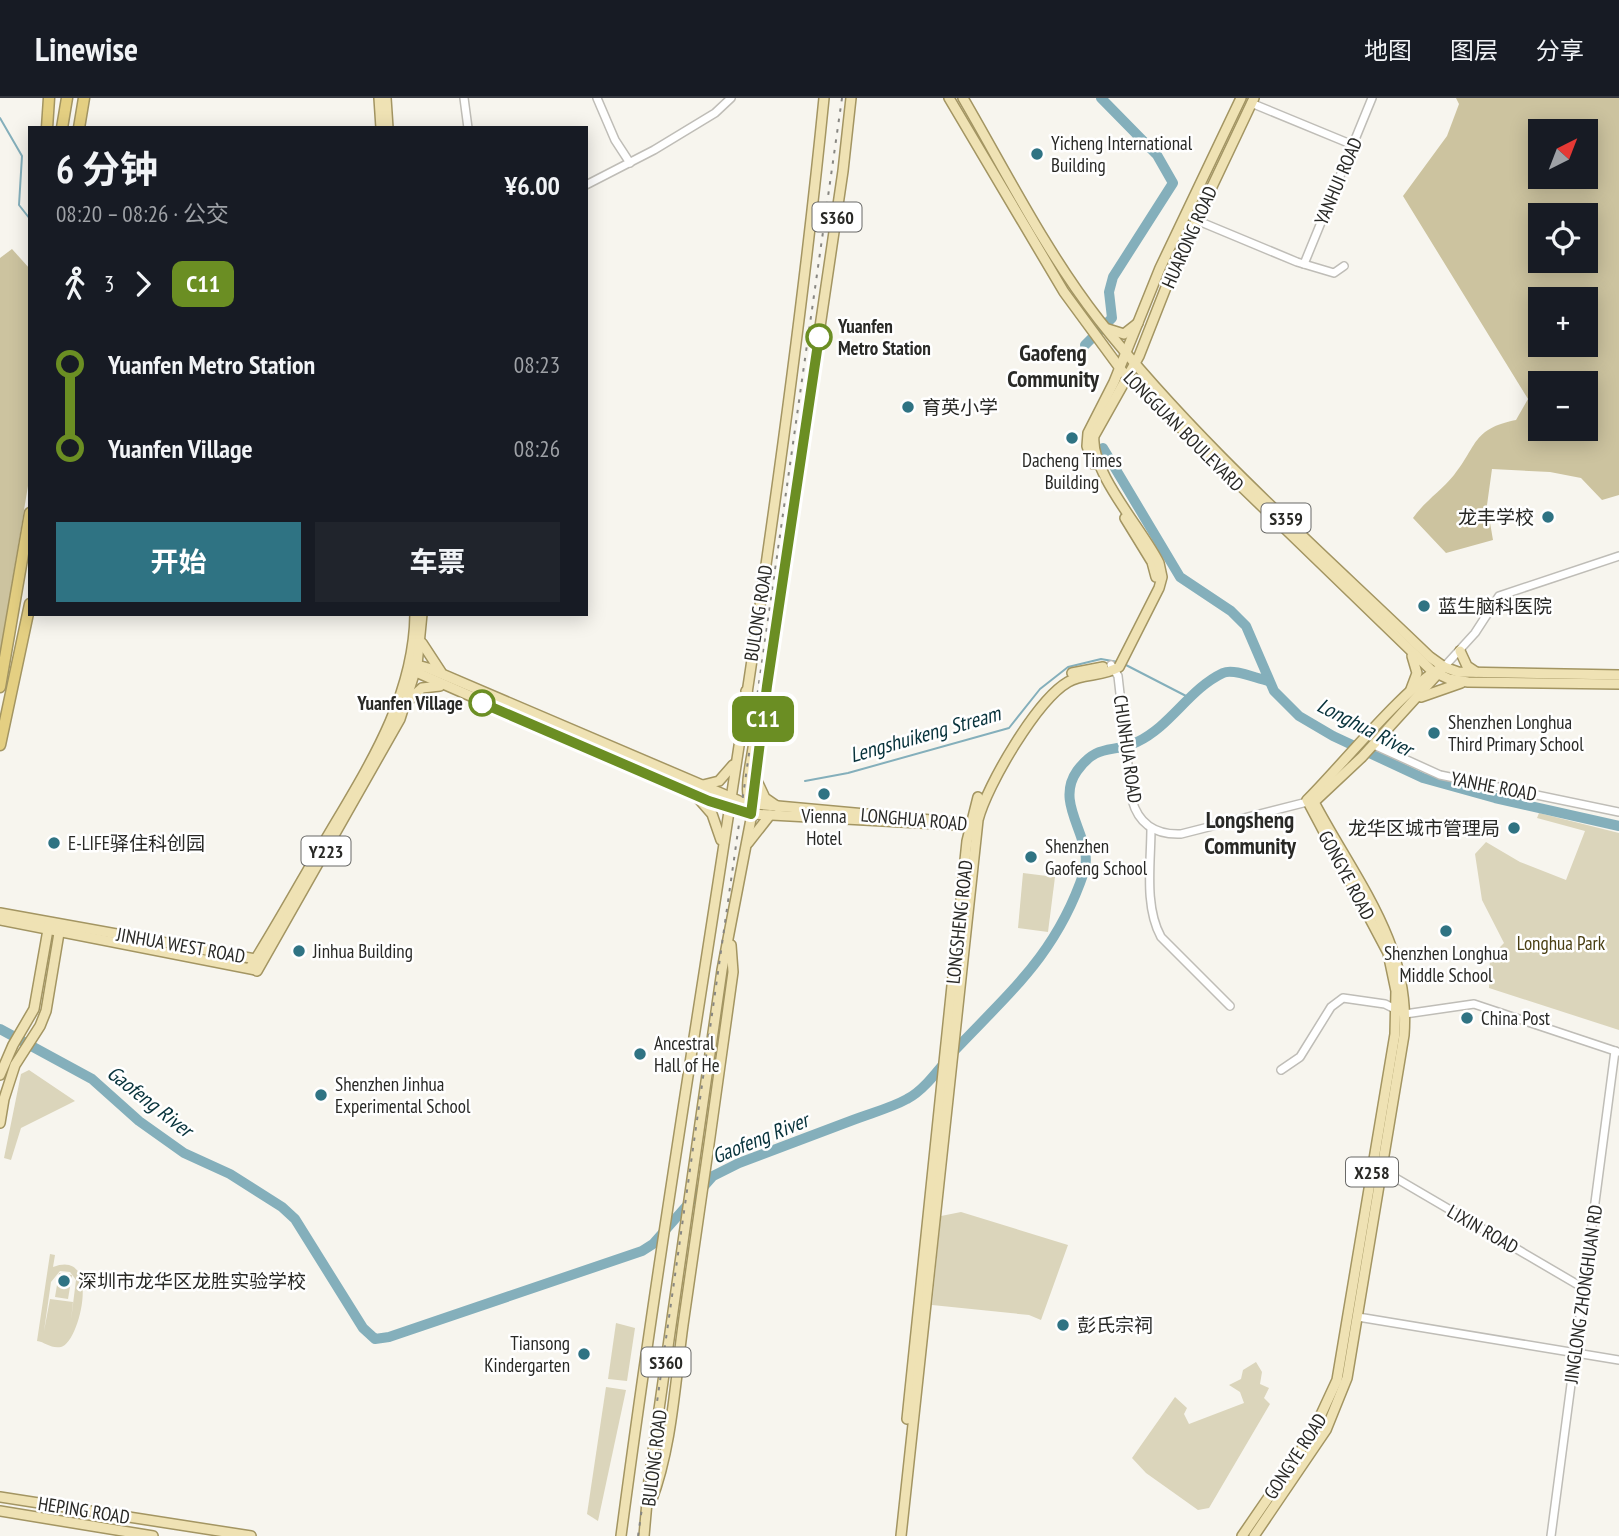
<!DOCTYPE html>
<html lang="zh">
<meta charset="utf-8">
<style>
:root{--surface:#171b24;--page:#20242c;--text:#f1f3f6;--muted:#9ea1a6;--line:#363941;--accent:#2f7383}
body{margin:0;font-family:"PT Sans Narrow","Noto Sans SC",sans-serif;background:var(--page);color:var(--text);height:100vh;display:flex;flex-direction:column;font-size:26px;white-space:nowrap}
*{box-sizing:border-box;margin:0}
p{font-size:23px;color:var(--muted)}
.icon{flex:none;width:38px;height:38px;fill:none;stroke:currentColor;stroke-width:2;stroke-linecap:round;stroke-linejoin:round}
.map{position:relative;flex:1;overflow:hidden}
.panel{position:absolute;left:28px;top:28px;width:560px;height:490px;display:flex;flex-direction:column;background:var(--surface);border-radius:0px;box-shadow:0 4px 18px #0003}
.panel>*{flex:none}
.badge{padding:0 14px;border-radius:10px;font-size:24px;line-height:46px}
.needle{width:46px;rotate:42deg}
.controls{position:absolute;left:1528px;top:21px;display:grid;gap:14px}
.controls a{display:grid;place-items:center;width:70px;height:70px;border-radius:0px;background:var(--surface);box-shadow:0 4px 18px #0003;font-size:35px}
.map>.badge{position:absolute;translate:-50% -50%;box-shadow:0 0 0 4px #fff}
.legs{display:flex;align-items:center;gap:10px;height:77px;padding:0 28px;font-size:23px}
.legs p{margin-inline-start:auto}
.overview{display:flex;align-items:center;justify-content:space-between;height:119px;padding:0 28px}
h1{font-size:38px;font-weight:700;line-height:52px}
.cta{display:flex;gap:14px;margin-top:auto;padding:14px 28px}
.cta a{flex:1;height:80px;border-radius:0px;background:var(--accent);color:#fff;font-size:28px;font-weight:700;line-height:80px;text-align:center}
.cta a+a{background:var(--page);color:var(--text)}
ul{padding:0 28px;list-style:none}
li{display:flex;align-items:center;gap:24px;height:84px;font-size:26px}
li i{display:grid;place-items:center;width:10px;height:100%;margin:0 9px;background:currentColor}
li i::after{content:'';width:18px;height:18px;margin:-9px;border:5px solid;border-radius:50%;background:var(--surface)}
li p{margin-inline-start:auto}
li:first-child i{background:linear-gradient(#0000 50%,currentColor 0)}
li:last-child i{background:linear-gradient(currentColor 50%,#0000 0)}
header{display:flex;align-items:center;gap:42px;box-sizing:border-box;height:98px;padding:0 35px;background:var(--surface);border-bottom:2px solid var(--line)}
header strong{font-size:33px}
nav{display:flex;gap:38px;margin-inline-start:auto;font-size:24px}
.map>svg:first-child{display:block}
.green{fill:#dbd5bb;fill-rule:evenodd}
.forest{fill:#ccc39f;fill-rule:evenodd}
.lines{fill:none;stroke-linecap:round;stroke-linejoin:round}
.stream{stroke:#84afbb;stroke-width:2}
.river{stroke:#84afbb;stroke-width:10}
.minor-casing{stroke:#bfbdb7;stroke-width:10}
.major-casing{stroke:#a39562;stroke-width:12}
.highway-casing{stroke:#a39562;stroke-width:13}
.minor{stroke:#fff;stroke-width:7}
.major{stroke:#efe2b4;stroke-width:9}
.highway{stroke:#e4cf82;stroke-width:10}
.rail{stroke:#888782;stroke-width:2;stroke-dasharray:3.5 7;stroke-linecap:butt}
.line-1-casing{stroke:#fff;stroke-width:16}
.line-1{stroke:#6b8e23;stroke-width:10}
.poi-dot{fill:#2f7383;stroke:#fff;stroke-width:2.5}
.stop-1-dot{fill:#fff;stroke:#6b8e23;stroke-width:3.5}
.labels{text-anchor:middle;dominant-baseline:central;stroke-width:5;stroke-linejoin:round;paint-order:stroke}
.shield{fill:#fff;stroke:#696967;stroke-width:2}
.shield-label{font-size:18px;font-weight:bold;fill:#292926}
.poi-label{font-size:19px;fill:#292926;stroke:#fff;text-anchor:start}
.street-label{font-size:19px;fill:#292926;stroke:#fff}
.stop-label{font-size:19px;font-weight:bold;fill:#292926;stroke:#fff;text-anchor:start}
.park-label{font-size:19px;fill:#4a3f13;stroke:#fff}
.water-label{font-size:21px;font-style:italic;fill:#07323b;stroke:#fff}
.quarter-label{font-size:23px;font-weight:bold;fill:#292926;stroke:#fff}
</style>
<header>
<strong>Linewise</strong>
<nav><a>地图</a><a>图层</a><a>分享</a></nav>
</header>
<div class="map">
<svg width="1619" height="1438" viewBox="0 0 1619 1438">
<rect width="100%" height="100%" fill="#f7f5ee"/>
<g class="green">
<polygon points="1539,715 1619,735 1619,932 1489,890 1490,859 1504,845 1482,802 1475,756 1486,744 1520,764 1566,782 1585,733 1537,720"/>
<polygon points="1023,775 1055,779 1048,834 1018,830"/>
<polygon points="29,972 75,1003 21,1030 11,1062 4,1060 21,976"/>
<polygon points="961,1114 1068,1147 1041,1222 1029,1217 932,1207 941,1118"/>
<path d="M 50,1156 L 55,1157 L 53,1169 C 102,1150 80,1245 61,1249 C 51,1251 45,1244 37,1243 ZM 60,1173 L 70,1174 L 76,1182 L 71,1222 L 73,1204 L 50,1201 L 44,1233 L 51,1184 Z"/>
<polygon points="59,1175 72,1177 68,1201 55,1199"/>
<polygon points="616,1225 635,1230 627,1283 608,1281"/>
<polygon points="1256,1264 1262,1274 1260,1286 1269,1290 1264,1300 1270,1306 1209,1410 1198,1412 1146,1375 1132,1360 1175,1299 1187,1310 1184,1316 1189,1326 1244,1305 1240,1294 1229,1287 1241,1281 1243,1272"/>
<polygon points="606,1289 626,1292 598,1423 587,1416"/>
</g>
<g class="forest">
<path d="M 1456,0 L 1619,0 L 1619,397 L 1602,402 L 1581,380 L 1550,374 L 1492,371 L 1487,407 L 1493,442 L 1446,455 L 1413,420 C 1425,403 1442,392 1454,377 C 1478,347 1472,331 1516,322 L 1528,301 L 1403,98 L 1447,38 L 1459,6 ZM 1540,33 L 1586,33 L 1586,79 L 1540,79 ZM 1540,117 L 1586,117 L 1586,163 L 1540,163 ZM 1540,201 L 1586,201 L 1586,247 L 1540,247 ZM 1540,285 L 1586,285 L 1586,331 L 1540,331 Z"/>
<polygon points="12,151 30,171 28,388 0,557 0,160"/>
</g>
<g class="lines">
<g class="stream">
<polyline points="0,20 22,58 19,107 30,121"/>
<polyline points="1124,566 1188,599"/>
<polyline points="805,683 848,675 1009,630 1040,591 1068,569 1101,561 1118,564"/>
</g>
<g class="river">
<polyline points="1085,247 1112,220 1109,194 1113,179 1173,85 1157,57 1101,0"/>
<polyline points="1103,350 1180,479 1231,513 1246,528 1274,593 1299,618 1333,638 1423,680 1495,700 1619,728"/>
<path d="M 0,931 L 92,981 L 139,1023 L 184,1055 L 230,1076 L 282,1109 L 295,1121 L 363,1230 L 375,1241 L 389,1239 L 642,1153 L 653,1146 L 713,1078 L 739,1065 C 777,1051 815,1036 853,1022 C 871,1015 891,1010 907,1001 C 925,992 942,967 955,952 C 1011,893 1057,855 1084,774 C 1095,741 1053,707 1077,673 C 1098,644 1112,656 1137,644 C 1171,628 1189,591 1223,575 C 1234,570 1257,581 1269,583"/>
</g>
<g class="minor-casing">
<g id="minor">
<polyline points="464,0 468,30"/>
<polyline points="597,0 615,42 630,65"/>
<polyline points="1251,5 1353,47"/>
<polyline points="586,87 654,52 715,15 731,0"/>
<polyline points="1196,122 1297,164 1334,175 1344,168"/>
<polyline points="1304,166 1372,0"/>
<path d="M 1111,567 L 1118,578 L 1132,702 C 1139,727 1156,737 1181,736 L 1311,703"/>
<polyline points="1444,569 1475,535 1499,498 1619,458"/>
<polyline points="1374,647 1440,677 1619,714"/>
<path d="M 1151,730 C 1151,765 1144,808 1161,839 L 1230,908"/>
<polyline points="1281,972 1300,959 1331,909 1343,900 1385,906 1405,916 1474,906 1618,954"/>
<polyline points="1382,1072 1585,1191"/>
<polyline points="1358,1219 1619,1262"/>
<polyline points="1551,1438 1615,953"/>
</g>
</g>
<g class="major-casing">
<g id="major">
<polyline points="379,0 381,30"/>
<polyline points="386,0 388,30"/>
<polyline points="949,0 1064,194 1122,273 1432,573 1449,581 1468,584 1619,586"/>
<path d="M 963,0 C 1006,74 1046,154 1099,222 C 1196,345 1317,450 1430,559 L 1444,569 L 1458,574 L 1619,577"/>
<polyline points="1108,231 1124,236 1138,225"/>
<polyline points="1093,366 1087,348 1088,335 1114,284 1160,170 1241,0"/>
<polyline points="1125,420 1152,464 1156,479"/>
<polyline points="422,545 441,574"/>
<polyline points="1460,553 1467,568 1476,574"/>
<polyline points="409,571 417,567 428,570 744,705 975,726"/>
<polyline points="409,571 728,711 752,716 975,728"/>
<polyline points="1072,575 1103,569"/>
<polyline points="1411,591 1417,575 1412,558"/>
<path d="M 746,593 C 770,631 739,671 750,711"/>
<polyline points="1421,599 1461,585"/>
<polyline points="410,601 422,590 440,588"/>
<polyline points="757,683 765,700 778,709"/>
<polyline points="703,687 719,683 733,667"/>
<polyline points="698,700 712,716 721,742"/>
<polyline points="748,745 770,717"/>
<polyline points="0,815 256,861"/>
<polyline points="0,822 256,872"/>
<path d="M 250,870 C 276,829 299,787 323,746 C 365,674 414,602 415,516"/>
<polyline points="257,873 400,621 417,567 422,516"/>
<polyline points="0,977 13,947 34,911 49,826"/>
<polyline points="0,1025 4,1001 15,967 40,928 46,913 59,835 55,831"/>
<polyline points="907,1321 967,743 978,699"/>
<polyline points="0,1399 251,1438"/>
<path d="M 651,1404 C 672,1349 675,1285 683,1227 C 700,1109 717,992 733,874 L 731,847"/>
<polyline points="0,1413 153,1438"/>
<path d="M 621,1438 C 684,958 776,482 824,0"/>
<polyline points="644,1438 649,1381 722,872 752,716 767,588 843,73 851,0"/>
<path d="M 901,1438 L 978,722 C 987,687 1037,602 1068,584 C 1083,575 1103,579 1119,569 L 1159,490 L 1162,479 L 1159,465 C 1143,432 1090,374 1094,338 L 1139,258 L 1174,169 L 1254,0"/>
<path d="M 1242,1438 L 1312,1336 L 1337,1282 L 1395,936 L 1396,893 L 1388,855 L 1307,702 C 1337,673 1412,580 1444,569"/>
<path d="M 1254,1438 L 1326,1332 L 1347,1280 L 1404,937 C 1411,846 1354,780 1314,704 L 1362,659 L 1444,569"/>
</g>
</g>
<g class="highway-casing">
<g id="highway">
<polyline points="47,30 49,0"/>
<polyline points="62,30 67,0"/>
<polyline points="79,30 84,0"/>
<polyline points="0,589 30,415"/>
<polyline points="0,647 30,506"/>
</g>
</g>
<use href="#minor" class="minor"/>
<use href="#major" class="major"/>
<use href="#highway" class="highway"/>
<polyline class="rail" points="638,1438 842,0"/>
</g>
<g class="lines">
<g class="line-1-casing">
<polyline id="line-1" points="482,605 709,703 751,716 767,588 819,239"/>
</g>
<use href="#line-1" class="line-1"/>
</g>
<g class="poi-dot">
<circle cx="1037" cy="56" r="7"/>
<circle cx="908" cy="309" r="7"/>
<circle cx="1072" cy="340" r="7"/>
<circle cx="1548" cy="419" r="7"/>
<circle cx="1424" cy="508" r="7"/>
<circle cx="1434" cy="635" r="7"/>
<circle cx="824" cy="696" r="7"/>
<circle cx="1514" cy="730" r="7"/>
<circle cx="54" cy="745" r="7"/>
<circle cx="1031" cy="759" r="7"/>
<circle cx="1446" cy="833" r="7"/>
<circle cx="299" cy="853" r="7"/>
<circle cx="1467" cy="920" r="7"/>
<circle cx="640" cy="956" r="7"/>
<circle cx="321" cy="997" r="7"/>
<circle cx="64" cy="1183" r="7"/>
<circle cx="1063" cy="1227" r="7"/>
<circle cx="584" cy="1256" r="7"/>
</g>
<g class="stop-1-dot">
<circle cx="819" cy="239" r="12"/>
<circle cx="482" cy="605" r="12"/>
</g>
<g class="labels">
<g class="shield">
<rect x="812.5" y="104.5" width="49" height="29" rx="5"/>
<rect x="1261.5" y="405.5" width="49" height="29" rx="5"/>
<rect x="301.5" y="738.5" width="49" height="29" rx="5"/>
<rect x="1346" y="1059.5" width="52" height="29" rx="5"/>
<rect x="641.5" y="1249.5" width="49" height="29" rx="5"/>
</g>
<g class="shield-label">
<text x="837" y="119">S360</text>
<text x="1286" y="420">S359</text>
<text x="326" y="753">Y223</text>
<text x="1372" y="1074">X258</text>
<text x="666" y="1264">S360</text>
</g>
<g class="poi-label">
<text x="1051" y="45">Yicheng International<tspan x="1051" dy="22">Building</tspan></text>
<text x="922" y="309">育英小学</text>
<text x="1072" y="362" text-anchor="middle">Dacheng Times<tspan x="1072" dy="22">Building</tspan></text>
<text x="1534" y="419" text-anchor="end">龙丰学校</text>
<text x="1438" y="508">蓝生脑科医院</text>
<text x="1448" y="624">Shenzhen Longhua<tspan x="1448" dy="22">Third Primary School</tspan></text>
<text x="824" y="718" text-anchor="middle">Vienna<tspan x="824" dy="22">Hotel</tspan></text>
<text x="1500" y="730" text-anchor="end">龙华区城市管理局</text>
<text x="68" y="745">E-LIFE驿住科创园</text>
<text x="1045" y="748">Shenzhen<tspan x="1045" dy="22">Gaofeng School</tspan></text>
<text x="313" y="853">Jinhua Building</text>
<text x="1446" y="855" text-anchor="middle">Shenzhen Longhua<tspan x="1446" dy="22">Middle School</tspan></text>
<text x="1481" y="920">China Post</text>
<text x="654" y="945">Ancestral<tspan x="654" dy="22">Hall of He</tspan></text>
<text x="335" y="986">Shenzhen Jinhua<tspan x="335" dy="22">Experimental School</tspan></text>
<text x="78" y="1183">深圳市龙华区龙胜实验学校</text>
<text x="1077" y="1227">彭氏宗祠</text>
<text x="570" y="1245" text-anchor="end">Tiansong<tspan x="570" dy="22">Kindergarten</tspan></text>
</g>
<g class="street-label">
<text transform="translate(1338 83) rotate(-67)">YANHUI ROAD</text>
<text transform="translate(1189 139) rotate(-66)">HUARONG ROAD</text>
<text transform="translate(1184 333) rotate(45)">LONGGUAN BOULEVARD</text>
<text transform="translate(758 515) rotate(-81)">BULONG ROAD</text>
<text transform="translate(1128 651) rotate(82)">CHUNHUA ROAD</text>
<text transform="translate(1494 688) rotate(11)">YANHE ROAD</text>
<text transform="translate(914 721) rotate(5)">LONGHUA ROAD</text>
<text transform="translate(1347 777) rotate(62)">GONGYE ROAD</text>
<text transform="translate(959 824) rotate(-84)">LONGSHENG ROAD</text>
<text transform="translate(181 847) rotate(10)">JINHUA WEST ROAD</text>
<text transform="translate(1483 1131) rotate(30)">LIXIN ROAD</text>
<text transform="translate(1583 1196) rotate(-82)">JINGLONG ZHONGHUAN RD</text>
<text transform="translate(1295 1358) rotate(-57)">GONGYE ROAD</text>
<text transform="translate(654 1360) rotate(-83)">BULONG ROAD</text>
<text transform="translate(84 1412) rotate(9)">HEPING ROAD</text>
</g>
<g class="stop-label">
<text x="838" y="228">Yuanfen<tspan x="838" dy="22">Metro Station</tspan></text>
<text x="463" y="605" text-anchor="end">Yuanfen Village</text>
</g>
<g class="park-label">
<text x="1561" y="845">Longhua Park</text>
</g>
<g class="water-label">
<text transform="translate(1365 629) rotate(27)">Longhua River</text>
<text transform="translate(925 636) rotate(-16)">Lengshuikeng Stream</text>
<text transform="translate(150 1003) rotate(38)">Gaofeng River</text>
<text transform="translate(760 1040) rotate(-22)">Gaofeng River</text>
</g>
<g class="quarter-label">
<text x="1053" y="254">Gaofeng<tspan x="1053" dy="26">Community</tspan></text>
<text x="1250" y="721">Longsheng<tspan x="1250" dy="26">Community</tspan></text>
</g>
</g>
</svg>
<div class="controls">
<a><svg class="needle" viewBox="-14 -14 28 28"><path d="M0-13l5 13h-10z" fill="#e53935"/><path d="M0 13l5-13h-10z" fill="#9ea1a6"/></svg></a>
<a><svg class="icon" aria-label="locate" viewBox="0 0 24 24"><circle cx="12" cy="12" r="6"/><path d="M12 2v4M12 18v4M2 12h4M18 12h4"/></svg></a>
<a>+</a>
<a>−</a>
</div>
<b class="badge" style="left:763px;top:621px;background:#6b8e23;color:#fff">C11</b>
<section class="panel">
<div class="overview"><div><h1>6 分钟</h1><p>08:20 – 08:26 · 公交</p></div><b>¥6.00</b></div>
<div class="legs"><svg class="icon" aria-label="walk" viewBox="0 0 24 24"><circle cx="13" cy="4" r="2"/><path d="M13 8l-2 6 4 7M11 14l-3 7M7 12l3-4h3l4 4"/></svg>3<svg class="icon" aria-label="forward" viewBox="0 0 24 24"><path d="M9 5l7 7-7 7"/></svg><b class="badge" style="background:#6b8e23;color:#fff">C11</b></div>
<ul>
<li><i style="color:#6b8e23"></i><b>Yuanfen Metro Station</b><p>08:23</p></li>
<li><i style="color:#6b8e23"></i><b>Yuanfen Village</b><p>08:26</p></li>
</ul>
<div class="cta"><a>开始</a><a>车票</a></div>
</section>
</div>
